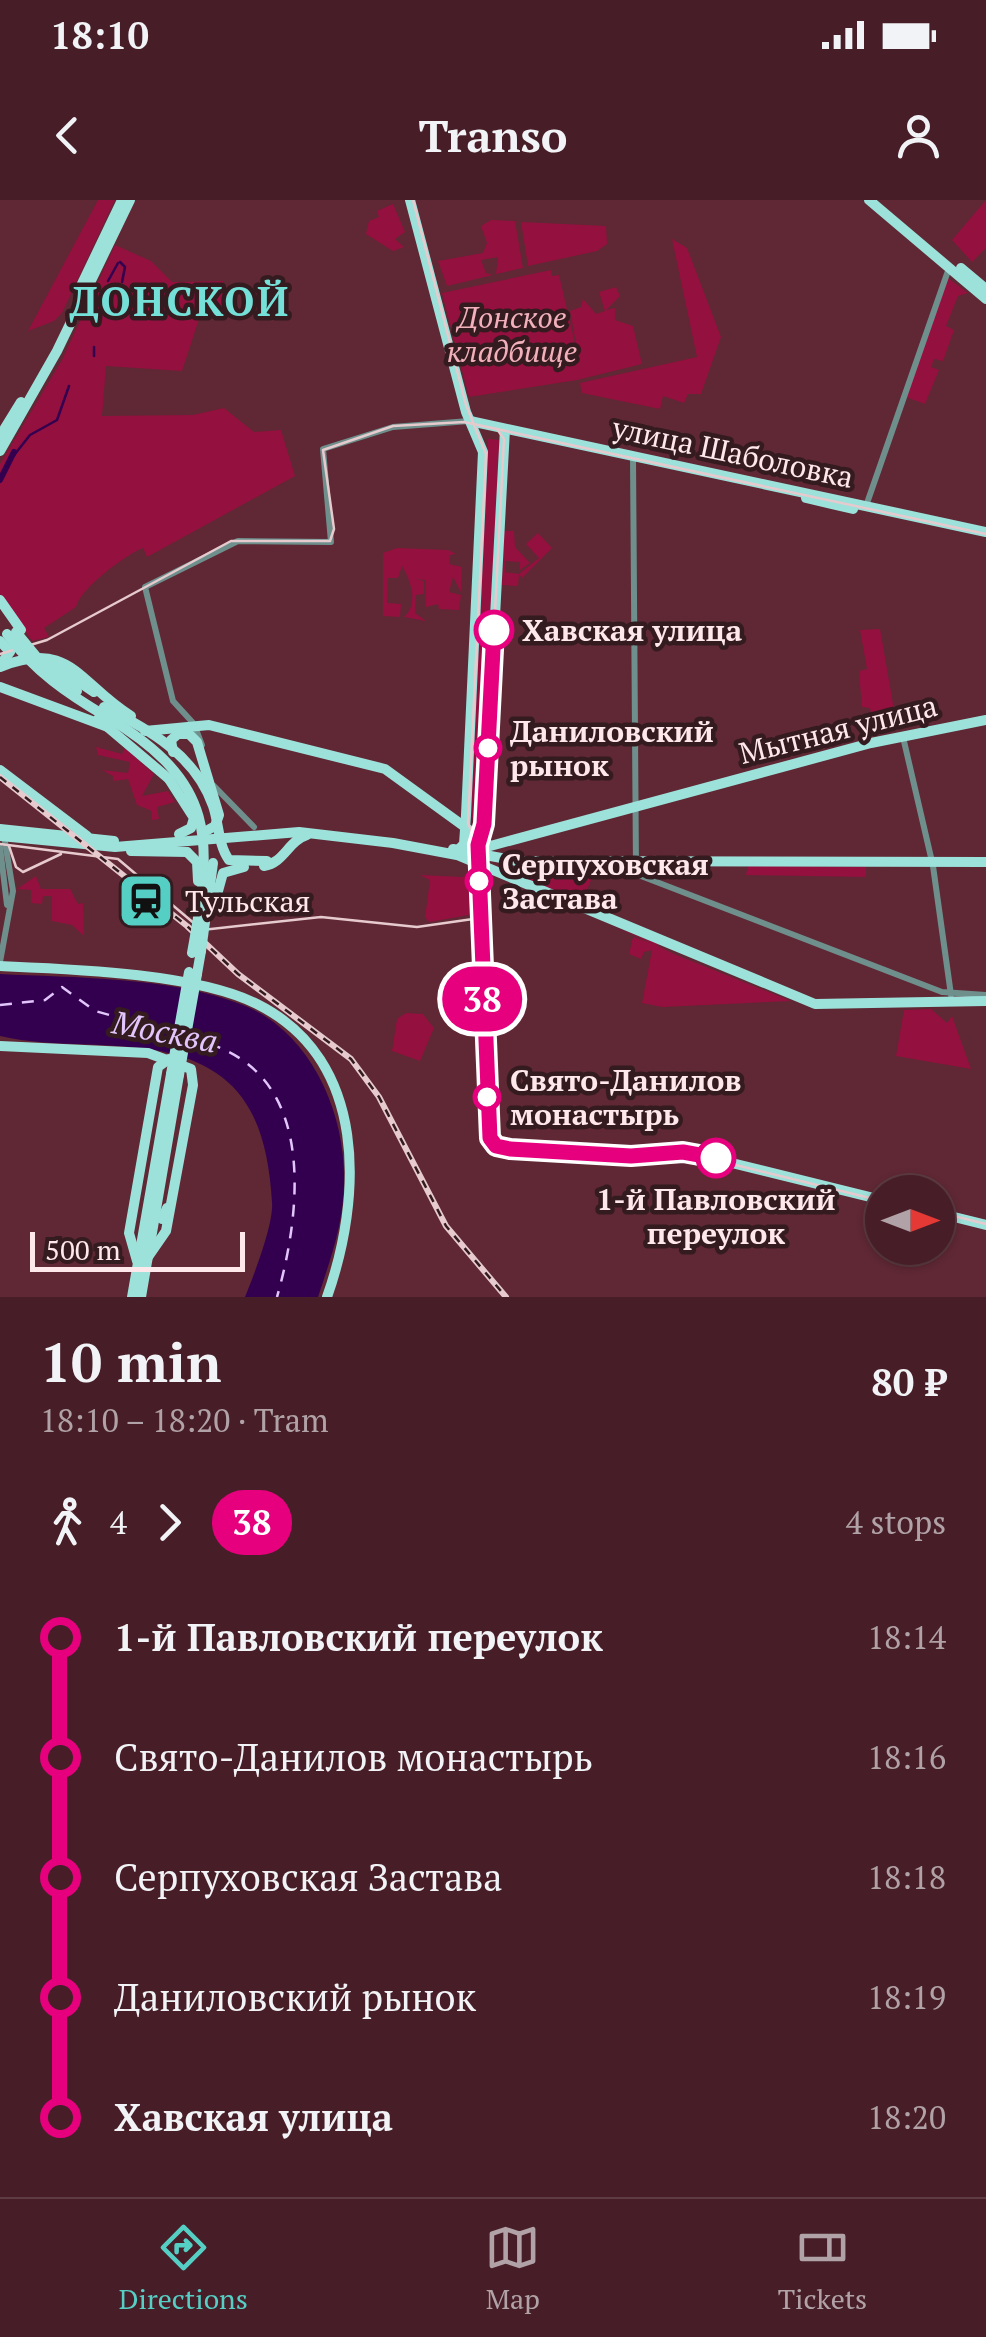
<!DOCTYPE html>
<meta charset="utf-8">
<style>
:root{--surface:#471e27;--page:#4e272f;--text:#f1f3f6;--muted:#b0a2a7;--line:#5f3c44;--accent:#55cec4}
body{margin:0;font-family:"PT Serif",serif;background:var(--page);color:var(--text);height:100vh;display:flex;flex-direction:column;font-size:38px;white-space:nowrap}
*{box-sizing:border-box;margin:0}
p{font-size:32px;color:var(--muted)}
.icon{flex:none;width:55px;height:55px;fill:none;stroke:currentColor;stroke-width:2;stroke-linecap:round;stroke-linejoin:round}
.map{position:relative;height:1097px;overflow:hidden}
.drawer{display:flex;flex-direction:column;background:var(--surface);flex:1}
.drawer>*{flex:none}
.badge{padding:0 20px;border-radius:32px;font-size:35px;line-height:65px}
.needle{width:65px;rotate:90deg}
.tools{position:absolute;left:865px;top:975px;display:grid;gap:20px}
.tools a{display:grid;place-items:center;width:90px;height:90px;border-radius:50%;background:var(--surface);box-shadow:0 2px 8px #0004,0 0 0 2px var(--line);font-size:50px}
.scale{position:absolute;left:30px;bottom:25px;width:215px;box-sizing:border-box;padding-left:10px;border:5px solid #ffe8eb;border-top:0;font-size:28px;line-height:35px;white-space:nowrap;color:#ffe8eb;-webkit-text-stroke:8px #341b20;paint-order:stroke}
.map>.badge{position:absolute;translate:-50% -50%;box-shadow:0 0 0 5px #fff}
.legs{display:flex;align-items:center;gap:15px;height:110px;padding:0 40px;font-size:32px}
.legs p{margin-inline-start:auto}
.overview{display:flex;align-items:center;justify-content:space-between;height:170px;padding:0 40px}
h1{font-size:55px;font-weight:600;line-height:75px}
ul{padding:0 40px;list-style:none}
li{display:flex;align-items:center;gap:35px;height:120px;font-size:38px}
li i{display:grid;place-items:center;width:15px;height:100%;margin:0 12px;background:currentColor}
li i::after{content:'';width:25px;height:25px;margin:-12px;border:8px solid;border-radius:50%;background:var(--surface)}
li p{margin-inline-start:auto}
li:first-child i{background:linear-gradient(#0000 50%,currentColor 0)}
li:last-child i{background:linear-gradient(currentColor 50%,#0000 0)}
.status{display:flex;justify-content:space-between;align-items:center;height:70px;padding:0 50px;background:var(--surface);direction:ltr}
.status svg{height:28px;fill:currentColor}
header{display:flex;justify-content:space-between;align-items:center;height:130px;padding:0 40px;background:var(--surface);font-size:45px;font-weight:600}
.tabs{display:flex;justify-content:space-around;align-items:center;height:140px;border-top:2px solid var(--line);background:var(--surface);font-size:28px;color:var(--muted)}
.tabs a{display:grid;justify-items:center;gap:5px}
.tabs .selected{color:var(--accent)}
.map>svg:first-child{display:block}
.green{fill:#94103f}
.water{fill:#330050}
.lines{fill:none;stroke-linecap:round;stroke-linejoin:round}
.stream{stroke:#330050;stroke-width:2.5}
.river{stroke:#330050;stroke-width:6}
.ferry{stroke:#e2c6fb;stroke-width:2.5;stroke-dasharray:12 10;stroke-linecap:butt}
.minor{stroke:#6e8f8c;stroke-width:6}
.major{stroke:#9ce1da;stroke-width:10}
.tram{stroke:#e6cace;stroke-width:2.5}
.rail-casing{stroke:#e6cace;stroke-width:6}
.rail{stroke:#341b20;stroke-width:2.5;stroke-dasharray:8;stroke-linecap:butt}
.major-bridge{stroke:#9ce1da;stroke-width:10}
.line-1-casing{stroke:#fff;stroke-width:22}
.line-1{stroke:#e6007e;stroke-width:15}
.stop-1-dot{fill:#fff;stroke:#e6007e;stroke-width:5}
.labels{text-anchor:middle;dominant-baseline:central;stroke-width:9;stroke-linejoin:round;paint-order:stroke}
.park-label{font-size:30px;font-style:italic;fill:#f2b0bb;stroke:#341b20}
.street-label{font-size:30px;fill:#ffe8eb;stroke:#341b20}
.stop-label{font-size:30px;font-weight:bold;fill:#ffe8eb;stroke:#341b20;text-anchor:start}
.poi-label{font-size:30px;fill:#ffe8eb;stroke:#341b20;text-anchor:start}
.water-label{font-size:32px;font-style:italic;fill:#e2c6fb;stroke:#341b20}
.district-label{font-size:40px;font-weight:bold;letter-spacing:2.5px;fill:#75e0d7;stroke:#341b20}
</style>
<div class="status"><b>18:10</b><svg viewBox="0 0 49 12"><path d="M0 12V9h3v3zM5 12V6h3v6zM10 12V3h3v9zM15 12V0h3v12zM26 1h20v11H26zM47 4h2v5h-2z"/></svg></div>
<header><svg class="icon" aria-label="back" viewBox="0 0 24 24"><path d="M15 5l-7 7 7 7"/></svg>Transo<svg class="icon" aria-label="person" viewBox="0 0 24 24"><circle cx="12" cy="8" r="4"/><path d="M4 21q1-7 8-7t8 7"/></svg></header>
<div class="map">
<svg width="986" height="1097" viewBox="0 0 986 1097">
<rect width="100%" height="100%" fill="#5f2834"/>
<g class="green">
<polygon points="98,0 115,0 62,113 54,121 28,131"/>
<polygon points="986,0 986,48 972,62 952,40"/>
<polygon points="393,4 405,32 395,39 404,47 393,51 366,34 369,21 379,17 377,11"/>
<polygon points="491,20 515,21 523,68 496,74 498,57 481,60 486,73 493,75 447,86 438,61 483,53 487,43 481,26"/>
<polygon points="521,22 606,26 607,44 597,51 528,66"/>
<polygon points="672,39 687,48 721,137 701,194 688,194 684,203 663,196 660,209 582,193 580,183 697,157"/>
<path d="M 115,45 L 151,61 L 172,82 L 223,81 L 222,113 L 200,116 L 182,171 L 106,166 L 102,216 L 193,215 L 224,208 L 254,232 L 281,230 L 295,276 L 147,357 L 143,348 C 125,355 80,389 76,407 L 44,428 L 49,437 L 32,441 L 0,394 L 0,264 L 62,160 Z"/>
<polygon points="551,70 552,76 559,75 580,165 570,111 581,107 583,99 596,114 605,111 599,92 616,87 620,96 606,110 615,108 615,120 633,126 642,164 577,180 469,197 442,93"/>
<polygon points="948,78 968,93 958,96 946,126 954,130 943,161 934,159 931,167 939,170 925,204 906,197"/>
<polygon points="488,239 502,240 484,619 469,618"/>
<polygon points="504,331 514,331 515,347 530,363 520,370 520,362 506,361 505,372 519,374 539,358 526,344 538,333 552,348 522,378 519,374 518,386 502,385"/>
<path d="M 397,348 L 448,350 L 456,354 L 450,355 L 449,364 L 462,367 L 461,392 L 453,377 L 449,392 L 461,395 L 459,410 L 439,409 L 438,404 L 426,407 L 426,380 L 416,379 L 424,381 L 424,394 L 416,395 L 415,413 L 426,421 L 404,417 C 419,404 411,381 402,366 L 398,378 L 388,378 L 387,403 L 401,404 L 400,417 L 383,416 L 383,353 Z"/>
<polygon points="880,429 895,515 880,516 879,525 863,531 860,517 872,518 870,508 862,507 859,471 867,469 860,430"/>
<polygon points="96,547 122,554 125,548 154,574 142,596 168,591 175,602 157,607 159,619 152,620 152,611 137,605 128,579 113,581 113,576 102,570 128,573 130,562 98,555"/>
<polygon points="748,666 866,667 866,677 746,675"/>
<polygon points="471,670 474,714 430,722 425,718 430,680 420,675 463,677"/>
<polygon points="518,671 594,673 582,702 517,675"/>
<polygon points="36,676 41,689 70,689 78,704 83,703 84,736 72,725 52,721 52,696 43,696 42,704 31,703 31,690 17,689"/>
<polygon points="613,727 661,745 656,745 674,754 791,801 662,807 642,803 652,750 644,752 641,759 629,754 633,737 654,744"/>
<polygon points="931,809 947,823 952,816 971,869 896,856 904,810"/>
<polygon points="406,813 423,814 434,828 420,861 392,851 397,819"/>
</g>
<path class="water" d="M 0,774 C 73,778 170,776 243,805 C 312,832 347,916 344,986 C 343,1025 330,1061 318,1097 L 245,1097 C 254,1075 274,1023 272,1002 C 267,923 245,868 160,851 C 107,841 52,848 0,836 Z"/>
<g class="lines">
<g class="stream">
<polyline points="120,62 125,67 122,82"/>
<polyline points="108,81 118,63"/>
<polyline points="94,147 94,156"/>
<polyline points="11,259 30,235 57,220 69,186"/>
</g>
<polyline class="river" points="0,280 14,252"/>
<g class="ferry">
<polyline points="0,805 45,800 62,787 95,811 175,833"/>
<path d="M 188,837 C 208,843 228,849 245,862 C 314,912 297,1027 277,1097"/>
</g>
<g class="minor">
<polyline points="633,258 636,670 641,676 942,792 986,795"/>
<polyline points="866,306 949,68"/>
<polyline points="903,537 933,666 951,795"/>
<polyline points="202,545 194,524 173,501 145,387 238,341 331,342 323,249 393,227 469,221"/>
<polyline points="214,586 254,627"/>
<polyline points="0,647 7,705"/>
<polyline points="0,762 13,691 4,636"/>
</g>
<g class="major">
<polyline points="410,0 466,212 483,252 466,615 464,644 458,650"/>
<polyline points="869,0 986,99"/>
<polyline points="961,68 986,89"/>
<polyline points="79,90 122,0"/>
<polyline points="470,221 986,332"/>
<polyline points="505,229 479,716 489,940 510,950 631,957 691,953 882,1000"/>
<polyline points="0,236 21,202"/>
<polyline points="0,251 57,151 130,0"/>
<polyline points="806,298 853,309"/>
<polyline points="0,400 21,430"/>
<polyline points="0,441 10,452 3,461"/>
<path d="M 0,467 C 71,439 77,482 131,516"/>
<polyline points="0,487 108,527"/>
<polyline points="145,531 209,525 385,569 487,643"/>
<polyline points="173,552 171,540 178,534 189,534 197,542 219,615 215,626 206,631"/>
<polyline points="0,570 87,636"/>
<polyline points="169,579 194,618 191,628 179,634"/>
<polyline points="0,629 114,641"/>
<polyline points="0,636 115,647 299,632 393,643 457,655 815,804 986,801"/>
<polyline points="483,648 871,543 986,520"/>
<polyline points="453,649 517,661 986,662"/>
<polyline points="131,651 187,652"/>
<path d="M 264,666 C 284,663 288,641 307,635"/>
<path d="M 0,766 C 70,769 196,773 257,804 C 369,860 362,998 327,1097"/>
<polyline points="197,774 201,751"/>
<polyline points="0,846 148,853 191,869 193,885 166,1031 148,1057"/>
<polyline points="155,1013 162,1019 167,1008"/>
<polyline points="938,1013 986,1025"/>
<polyline points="137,1061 129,1033 158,867 169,859"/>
<polyline points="132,1097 171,874"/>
<polyline points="141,1097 179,875"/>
</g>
<g class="tram">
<polyline points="413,0 466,205 486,254 468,623 476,642 488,939 496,948 510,951 631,958 691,954 882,1001"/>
<polyline points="0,454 47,440 231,341 330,341 334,329 323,250 393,226 464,222 986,334"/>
<polyline points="0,644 118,659 202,730 321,717 417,727 473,719 479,706"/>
<polyline points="9,646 16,667 23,672 61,654"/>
<polyline points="478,649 484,624 504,239 497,229"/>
<polyline points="938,1012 986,1024"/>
</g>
<g class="rail-casing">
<polyline id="rail" points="0,577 187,726 238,774 351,859 379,897 446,1026 506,1097"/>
</g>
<use href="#rail" class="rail"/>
<g class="major-bridge">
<polyline points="16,432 39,460 77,491"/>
<path d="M 7,434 C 34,471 68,494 107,517 C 217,583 213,638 192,753"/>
<polyline points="50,462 94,492"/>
<path d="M 104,507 C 149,529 196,556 213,606 C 219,623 218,645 229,660 L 267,661"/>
<polyline points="98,519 169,579"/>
<polyline points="187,652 197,662 198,681"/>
<polyline points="215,702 223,673 244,667"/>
<polyline points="201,751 213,663"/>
<polyline points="171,874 189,772"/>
<polyline points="179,875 197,774"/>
</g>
</g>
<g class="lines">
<g class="line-1-casing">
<polyline id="line-1" points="494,430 484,624 478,645 490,938 496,946 510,949 631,956 683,952 716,958"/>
</g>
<use href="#line-1" class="line-1"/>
</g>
<defs>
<g id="station-square" transform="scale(2.875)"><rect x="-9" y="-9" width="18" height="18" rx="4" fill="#55cec4" stroke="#341b20"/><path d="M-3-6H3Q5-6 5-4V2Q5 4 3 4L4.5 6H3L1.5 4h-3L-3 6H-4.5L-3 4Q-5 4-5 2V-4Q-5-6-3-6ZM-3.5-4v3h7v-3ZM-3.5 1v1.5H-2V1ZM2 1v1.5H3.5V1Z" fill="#111"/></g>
</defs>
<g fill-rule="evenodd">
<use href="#station-square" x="146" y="701"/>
</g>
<g class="stop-1-dot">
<circle cx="494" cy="430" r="18"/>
<circle cx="488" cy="548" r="12"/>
<circle cx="479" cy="681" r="12"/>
<circle cx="487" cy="897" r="12"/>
<circle cx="716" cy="958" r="18"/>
</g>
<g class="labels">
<g class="park-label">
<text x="512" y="117">Донское<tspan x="512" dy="34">кладбище</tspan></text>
</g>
<g class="street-label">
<text transform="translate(733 252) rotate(12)">улица Шаболовка</text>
<text transform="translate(838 529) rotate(-14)">Мытная улица</text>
</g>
<g class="stop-label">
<text x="522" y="430">Хавская улица</text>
<text x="510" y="531">Даниловский<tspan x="510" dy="34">рынок</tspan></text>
<text x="502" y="664">Серпуховская<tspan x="502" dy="34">Застава</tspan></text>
<text x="510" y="880">Свято-Данилов<tspan x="510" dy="34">монастырь</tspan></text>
<text x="716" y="999" text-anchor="middle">1-й Павловский<tspan x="716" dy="34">переулок</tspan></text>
</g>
<g class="poi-label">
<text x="185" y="701">Тульская</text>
</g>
<g class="water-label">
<text transform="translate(165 831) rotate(11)">Москва</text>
</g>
<g class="district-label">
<text x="180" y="100">ДОНСКОЙ</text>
</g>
</g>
</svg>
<div class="tools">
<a><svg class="needle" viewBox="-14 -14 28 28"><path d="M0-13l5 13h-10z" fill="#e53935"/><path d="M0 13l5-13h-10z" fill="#b0a2a7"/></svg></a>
</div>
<div class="scale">500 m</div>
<b class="badge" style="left:482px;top:799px;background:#e6007e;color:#fff">38</b>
</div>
<section class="drawer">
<div class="overview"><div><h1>10 min</h1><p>18:10 – 18:20 · Tram</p></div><b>80 ₽</b></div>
<div class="legs"><svg class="icon" aria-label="walk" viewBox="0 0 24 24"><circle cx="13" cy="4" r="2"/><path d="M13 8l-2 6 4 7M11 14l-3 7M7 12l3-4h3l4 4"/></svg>4<svg class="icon" aria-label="forward" viewBox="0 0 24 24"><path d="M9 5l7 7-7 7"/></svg><b class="badge" style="background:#e6007e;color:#fff">38</b><p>4 stops</p></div>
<ul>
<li><i style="color:#e6007e"></i><b>1-й Павловский переулок</b><p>18:14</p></li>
<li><i style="color:#e6007e"></i><span>Свято-Данилов монастырь</span><p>18:16</p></li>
<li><i style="color:#e6007e"></i><span>Серпуховская Застава</span><p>18:18</p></li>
<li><i style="color:#e6007e"></i><span>Даниловский рынок</span><p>18:19</p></li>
<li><i style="color:#e6007e"></i><b>Хавская улица</b><p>18:20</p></li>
</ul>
</section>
<nav class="tabs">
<a class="selected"><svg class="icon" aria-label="directions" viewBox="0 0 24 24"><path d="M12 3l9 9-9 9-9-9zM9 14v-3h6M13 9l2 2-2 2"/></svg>Directions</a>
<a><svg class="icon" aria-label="map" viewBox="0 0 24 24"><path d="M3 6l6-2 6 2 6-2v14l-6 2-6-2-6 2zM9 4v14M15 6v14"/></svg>Map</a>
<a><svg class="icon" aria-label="tickets" viewBox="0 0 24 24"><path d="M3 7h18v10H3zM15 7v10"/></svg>Tickets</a>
</nav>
